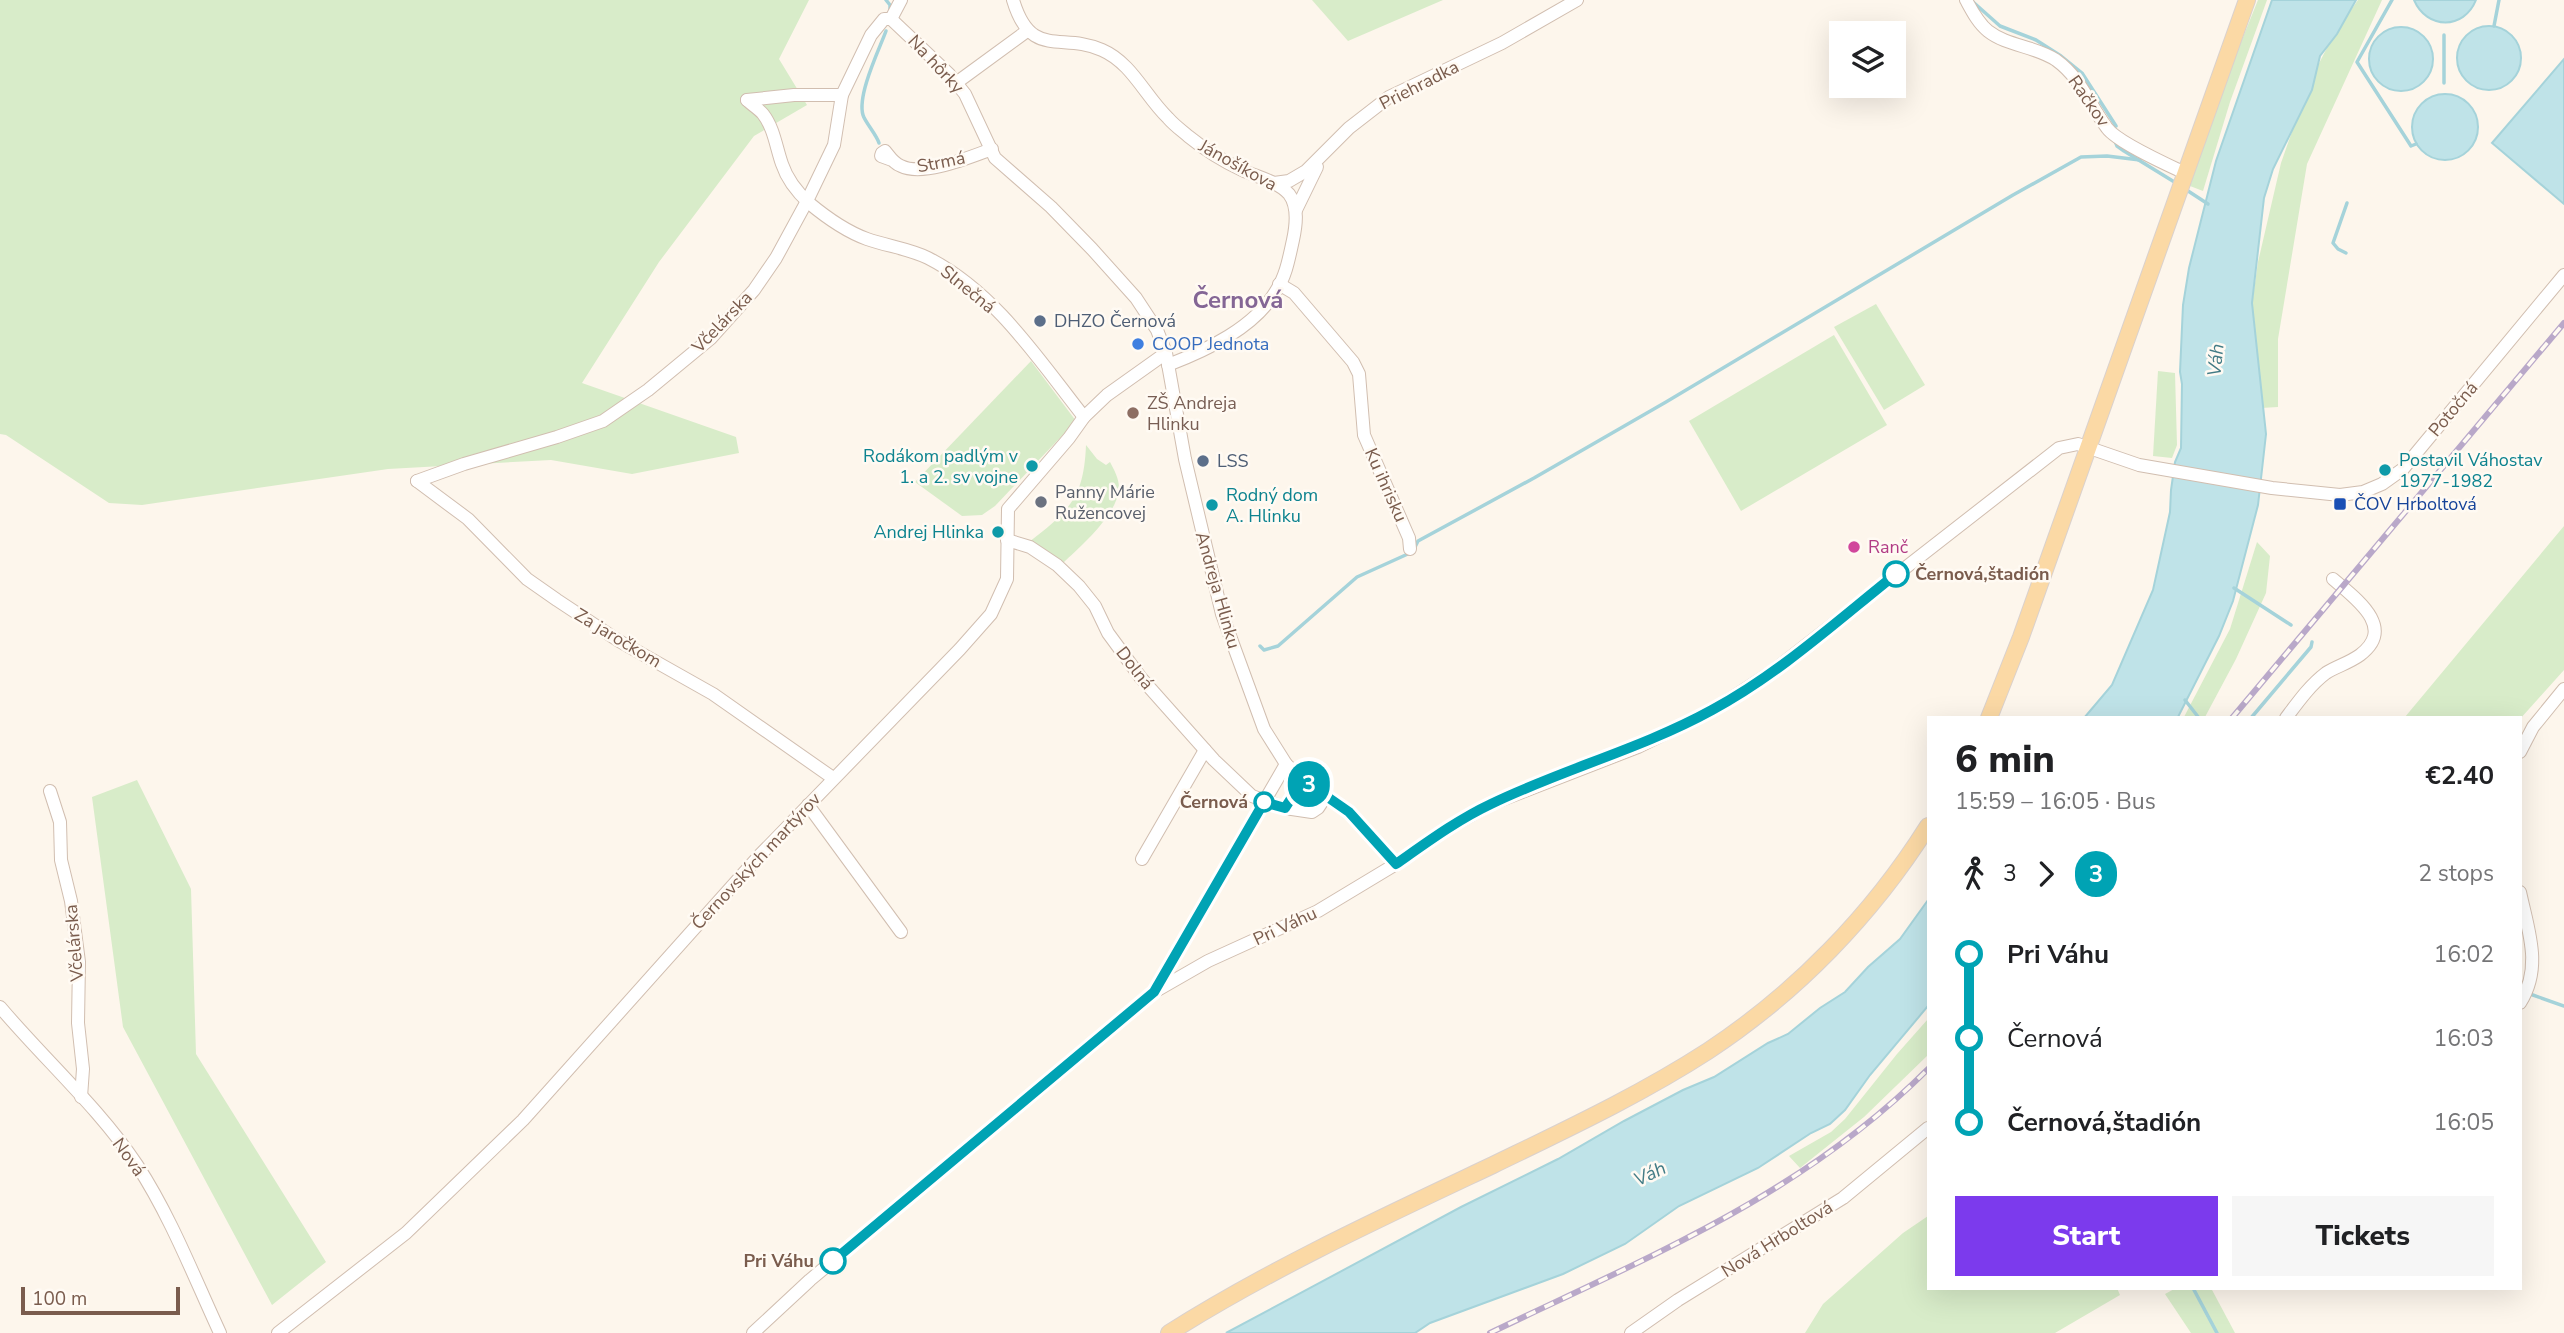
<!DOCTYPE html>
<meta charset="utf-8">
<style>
:root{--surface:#fff;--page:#f6f6f6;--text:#202124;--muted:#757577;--accent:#7c3aed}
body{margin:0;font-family:"Nunito Sans",sans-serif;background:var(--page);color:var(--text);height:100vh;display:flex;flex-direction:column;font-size:26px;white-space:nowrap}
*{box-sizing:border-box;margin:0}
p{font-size:23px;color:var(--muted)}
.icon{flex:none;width:38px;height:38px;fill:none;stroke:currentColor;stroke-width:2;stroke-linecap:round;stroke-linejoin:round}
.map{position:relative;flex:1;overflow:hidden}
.details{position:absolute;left:1927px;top:716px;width:595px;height:574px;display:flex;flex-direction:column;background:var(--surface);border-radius:0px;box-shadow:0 7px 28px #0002}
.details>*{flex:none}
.badge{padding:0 14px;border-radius:23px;font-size:24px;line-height:46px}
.fabs{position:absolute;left:1829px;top:21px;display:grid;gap:14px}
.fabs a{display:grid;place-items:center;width:77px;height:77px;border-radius:0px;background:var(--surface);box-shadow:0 7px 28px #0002;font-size:35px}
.scale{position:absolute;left:21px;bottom:18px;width:159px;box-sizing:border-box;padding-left:7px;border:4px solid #7a5c4d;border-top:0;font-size:19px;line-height:24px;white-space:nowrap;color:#7a5c4d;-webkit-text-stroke:5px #fffaf3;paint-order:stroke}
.map>.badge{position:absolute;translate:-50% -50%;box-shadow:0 0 0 4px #fff}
.legs{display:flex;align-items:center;gap:10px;height:77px;padding:0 28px;font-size:23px}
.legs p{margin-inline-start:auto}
.summary{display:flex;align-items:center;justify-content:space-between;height:119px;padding:0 28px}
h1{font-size:38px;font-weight:800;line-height:52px}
.button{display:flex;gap:14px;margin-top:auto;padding:14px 28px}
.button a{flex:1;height:80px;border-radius:0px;background:var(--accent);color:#fff;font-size:28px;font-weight:800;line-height:80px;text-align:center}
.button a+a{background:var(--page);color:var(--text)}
ul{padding:0 28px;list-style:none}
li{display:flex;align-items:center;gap:24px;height:84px;font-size:26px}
li i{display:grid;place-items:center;width:10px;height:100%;margin:0 9px;background:currentColor}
li i::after{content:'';width:18px;height:18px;margin:-9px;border:5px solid;border-radius:50%;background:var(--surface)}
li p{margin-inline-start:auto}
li:first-child i{background:linear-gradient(#0000 50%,currentColor 0)}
li:last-child i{background:linear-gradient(currentColor 50%,#0000 0)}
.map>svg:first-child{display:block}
.green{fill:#d8ecc9}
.water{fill:#bfe3e8;stroke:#a5d3da;stroke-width:2}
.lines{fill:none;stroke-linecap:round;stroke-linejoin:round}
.stream{stroke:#a5d3da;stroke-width:3.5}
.minor-casing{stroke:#d1beb0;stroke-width:14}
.major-casing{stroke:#dad1cd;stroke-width:18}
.minor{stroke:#fff;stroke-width:12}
.major{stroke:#fbd9a5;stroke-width:16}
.rail-casing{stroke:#b9a8c9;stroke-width:6}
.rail{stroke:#fffaf3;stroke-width:3.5;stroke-dasharray:10;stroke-linecap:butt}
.line-1-casing{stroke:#fff;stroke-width:16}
.line-1{stroke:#00a3b4;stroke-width:10}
.service-dot{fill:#5c6f8a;stroke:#fffaf3;stroke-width:2.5}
.shop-dot{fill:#3f7fe0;stroke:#fffaf3;stroke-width:2.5}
.education-dot{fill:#8d6e63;stroke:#fffaf3;stroke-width:2.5}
.culture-dot{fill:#0f9aa8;stroke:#fffaf3;stroke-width:2.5}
.worship-dot{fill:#6b7280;stroke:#fffaf3;stroke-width:2.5}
.transit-dot{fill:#1a4fb4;stroke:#fffaf3;stroke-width:2.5}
.hotel-dot{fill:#d1479c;stroke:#fffaf3;stroke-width:2.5}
.stop-1-dot{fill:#fff;stroke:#00a3b4;stroke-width:3.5}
.labels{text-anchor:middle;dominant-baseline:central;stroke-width:5;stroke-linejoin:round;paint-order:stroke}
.street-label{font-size:18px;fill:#7a5c4d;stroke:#fffaf3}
.service-label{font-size:18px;fill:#4e5e75;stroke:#fffaf3;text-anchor:start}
.shop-label{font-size:18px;fill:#366cbe;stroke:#fffaf3;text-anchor:start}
.education-label{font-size:18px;fill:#785e54;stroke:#fffaf3;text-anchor:start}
.culture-label{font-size:18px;fill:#0d838f;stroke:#fffaf3;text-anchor:end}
.worship-label{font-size:18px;fill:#5b616d;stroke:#fffaf3;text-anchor:start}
.transit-label{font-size:18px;fill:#164399;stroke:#fffaf3;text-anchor:start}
.hotel-label{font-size:18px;fill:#b23c85;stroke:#fffaf3;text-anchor:start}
.stop-label{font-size:18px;font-weight:bold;fill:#7a5c4d;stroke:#fffaf3;text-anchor:end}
.water-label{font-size:19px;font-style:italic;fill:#437c86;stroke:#fffaf3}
.district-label{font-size:24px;font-weight:bold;fill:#846695;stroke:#fffaf3}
</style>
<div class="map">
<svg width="2564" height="1333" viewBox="0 0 2564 1333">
<rect width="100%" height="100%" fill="#fdf6ec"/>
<g class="green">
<polygon points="0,0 809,0 779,59 807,105 754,136 659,262 582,383 736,437 739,453 632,474 551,460 388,469 142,505 109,503 6,435 0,434"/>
<polygon points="1312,0 1443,0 1348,41"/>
<polygon points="2258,0 2267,0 2230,102 2203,191 2190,186 2233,62"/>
<polygon points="2358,0 2382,0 2307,164 2278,339 2278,407 2261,408 2249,326 2258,262 2281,163 2309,83 2334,34"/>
<polygon points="1876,304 1925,385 1884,410 1834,327"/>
<polygon points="1834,335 1887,425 1741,511 1689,421"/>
<polygon points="1031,361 1076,421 995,506 982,515 962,516 915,482"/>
<polygon points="2158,371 2175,373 2177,445 2172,458 2153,456"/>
<path d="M 1086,445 L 1097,459 L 1106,465 L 1110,462 C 1114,470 1119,478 1119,488 C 1118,514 1081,546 1063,563 L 1029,542 C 1069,511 1084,498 1086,445 Z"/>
<polygon points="2564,526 2564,670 2520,719 2520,718 2405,717"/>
<polygon points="2257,542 2270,556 2266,593 2236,659 2205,717 2184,717 2230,629"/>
<polygon points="137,780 191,889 196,1054 326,1262 272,1305 123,1027 92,797"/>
<polygon points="1928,1019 1928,1055 1864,1117 1800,1168 1789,1156 1831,1132 1845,1119 1897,1054"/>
<polygon points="1928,1216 1928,1288 2117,1288 2120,1295 2055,1333 1805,1333 1823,1304 1903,1233"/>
<polygon points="2176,1288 2211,1288 2235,1333 2191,1333 2165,1294"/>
</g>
<g class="water">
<polygon points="2272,0 2356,0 2337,34 2320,56 2312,90 2273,169 2264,198 2252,303 2266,434 2258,505 2233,601 2219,636 2178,717 2084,718 2112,685 2153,590 2170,512 2171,490 2175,462 2181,448 2182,384 2180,372 2183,305 2189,268 2216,161"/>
<path d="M 2414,0 L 2476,0 C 2464,30 2427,30 2414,0 Z"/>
<circle cx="2489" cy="58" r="32"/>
<circle cx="2401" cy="59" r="32"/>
<polygon points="2564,59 2564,204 2492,143"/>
<circle cx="2445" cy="127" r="33"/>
<polygon points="1928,900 1928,1006 1870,1075 1845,1110 1830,1124 1811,1133 1758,1168 1679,1206 1625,1244 1563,1274 1430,1323 1415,1333 1226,1333 1461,1207 1558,1159 1624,1121 1683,1090 1714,1077 1768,1043 1788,1034 1820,1008 1845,992 1868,967 1900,939"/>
</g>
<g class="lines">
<g class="stream">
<polyline points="886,0 890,5 890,9"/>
<polyline points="2392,0 2357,62 2411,146 2416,144"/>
<polyline points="1973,2 2000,26 2036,40 2061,56 2082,73 2116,126"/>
<polyline points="2494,26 2499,0"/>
<polyline points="2444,35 2444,83"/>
<polyline points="2115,141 2117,146 2124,151 2176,183"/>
<path d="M 879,143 C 876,134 865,122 863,115 C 857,95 879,50 886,31"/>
<polyline points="2185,189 2208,204"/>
<polyline points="2346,253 2338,249 2333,243 2347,203"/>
<polyline points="1415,547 1418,541 1534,478 1666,402 2013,195 2081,157 2107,156 2140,160"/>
<polyline points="2234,588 2291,625"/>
<polyline points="1260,646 1264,650 1278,646 1357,577 1410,553"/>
<polyline points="2185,700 2199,718"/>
<polyline points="2251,718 2311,647 2312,642"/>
<polyline points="2530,994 2564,1006"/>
<polyline points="2193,1288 2217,1333"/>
</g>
<g class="minor-casing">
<g id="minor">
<path d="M 1013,0 C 1031,60 1061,32 1102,50 C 1132,63 1145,96 1168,118 C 1174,125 1181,130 1188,136 C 1204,149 1223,161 1242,170 C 1257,177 1277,181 1289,194 C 1299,207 1296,226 1293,240 C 1289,258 1286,276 1276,291 C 1254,328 1207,350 1168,365"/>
<path d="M 1966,0 C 1972,11 1978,23 1988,31 C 2007,46 2035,46 2056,60 C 2081,78 2089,104 2107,128 C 2117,142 2168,165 2185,173"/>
<polyline points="891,19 901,0"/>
<polyline points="956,83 1027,31"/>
<path d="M 747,100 C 752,105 759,109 763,114 C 774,128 776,147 782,164 C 787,179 797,192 809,203 C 827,218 845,231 867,239 C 887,246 910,249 928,258 C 995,292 1039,360 1084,417"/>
<polyline points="747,100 794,95 842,95"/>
<path d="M 892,160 L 881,156 L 882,153 L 885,151 C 890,157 893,163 901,166 C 923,177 970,157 992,149"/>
<polyline points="1274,183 1289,181 1306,171 1349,128 1389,97 1502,43 1577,0"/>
<polyline points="1296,210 1317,167"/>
<polyline points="1279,284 1294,293 1353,362 1359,374 1364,435 1409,538 1410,549"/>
<polyline points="417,481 464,464 557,437 603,421 648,390 711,338 754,290 776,258 807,201 834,145 842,95 871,35 884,19 891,19 949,74 965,94 995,158 1051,207 1092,249 1136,298 1157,330 1166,353 1185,459 1222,614 1264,729 1286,764 1303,780 1349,812 1396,864"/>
<polyline points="417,481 468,519 527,579 557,600 619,641 713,694 833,778"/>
<polyline points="1007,540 1030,547 1057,565 1079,586 1095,606 1108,633 1141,678 1214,760 1252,796 1285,808 1303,780"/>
<path d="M 2286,718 C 2298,702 2310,685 2326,673 C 2337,666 2349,663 2360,655 C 2397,627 2355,598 2333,579"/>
<polyline points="2520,752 2533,727 2564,689"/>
<polyline points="50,791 60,822 61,860 71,901 79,962 78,1023 83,1069 81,1097"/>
<polyline points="808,805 901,932"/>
<polyline points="1285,808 1312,812 1318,808 1326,796"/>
<polyline points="1142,859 1205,750"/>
<path d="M 2520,892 C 2528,930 2543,967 2520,1003"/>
<polyline points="1154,992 1286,764"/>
<path d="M 0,1007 C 44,1059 99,1108 137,1165 C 171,1217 194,1277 220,1333"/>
<polyline points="278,1333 406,1233 523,1120 760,855 960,649 991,614 1007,579 1008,509 1069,438 1084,417 1107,395 1166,353"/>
<polyline points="753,1333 810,1280 1154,992 1208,961 1318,911 1396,864 1440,833 1491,804 1638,747 1713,710 1773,671 2059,448 2078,444 2139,465 2272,488 2340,495 2363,492 2382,484 2403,469 2564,275"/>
<polyline points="1631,1333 1678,1300 1843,1198 1928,1128"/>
</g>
</g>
<g class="major-casing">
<g id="major">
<polyline points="1989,718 2021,637 2247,0"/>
<path d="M 1169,1333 C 1272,1268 1383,1217 1493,1165 C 1565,1130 1640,1095 1708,1051 C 1796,993 1872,915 1928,826"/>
</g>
</g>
<use href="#minor" class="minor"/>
<use href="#major" class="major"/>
<g class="rail-casing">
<g id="rail">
<polyline points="2232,718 2564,323"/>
<path d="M 1490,1333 C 1648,1257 1802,1195 1928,1069"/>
</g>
</g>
<use href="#rail" class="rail"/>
</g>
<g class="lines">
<g class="line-1-casing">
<path id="line-1" d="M 833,1261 L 1154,992 L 1264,802 L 1285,808 L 1303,780 L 1349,812 L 1396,864 C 1426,843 1457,820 1491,804 C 1563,769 1641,749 1712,710 C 1779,674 1837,621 1896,574"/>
</g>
<use href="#line-1" class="line-1"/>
</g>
<g class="service-dot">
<circle cx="1040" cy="321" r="7"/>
<circle cx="1203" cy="461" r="7"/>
</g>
<circle class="shop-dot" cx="1138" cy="344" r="7"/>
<circle class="education-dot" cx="1133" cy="413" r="7"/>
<g class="culture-dot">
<circle cx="1032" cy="466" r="7"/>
<circle cx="2385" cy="470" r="7"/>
<circle cx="1212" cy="505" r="7"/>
<circle cx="998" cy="532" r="7"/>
</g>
<circle class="worship-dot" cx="1041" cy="502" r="7"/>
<rect class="transit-dot" x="2333" y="497" width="14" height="14" rx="3.5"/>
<circle class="hotel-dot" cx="1854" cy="547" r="7"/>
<g class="stop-1-dot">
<circle cx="1896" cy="574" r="12"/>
<circle cx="1264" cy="802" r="9"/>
<circle cx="833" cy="1261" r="12"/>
</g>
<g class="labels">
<g class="street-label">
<text transform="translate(936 64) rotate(47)">Na hôrky</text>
<text transform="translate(1419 85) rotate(-27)">Priehradka</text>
<text transform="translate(2089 101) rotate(55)">Račkov</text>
<text transform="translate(941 162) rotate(-11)">Strmá</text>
<text transform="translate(1238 165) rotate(29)">Jánošíkova</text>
<text transform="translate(968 289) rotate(39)">Slnečná</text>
<text transform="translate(722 322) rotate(-46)">Včelárska</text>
<text transform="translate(2453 409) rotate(-50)">Potočná</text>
<text transform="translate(1386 485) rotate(66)">Ku ihrisku</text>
<text transform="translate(1218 590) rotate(74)">Andreja Hlinku</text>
<text transform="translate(618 638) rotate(31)">Za jaročkom</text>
<text transform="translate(1135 668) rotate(52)">Dolná</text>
<text transform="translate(756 861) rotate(-47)">Černovských martýrov</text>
<text transform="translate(1285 926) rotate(-25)">Pri Váhu</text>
<text transform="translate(74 943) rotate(-95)">Včelárska</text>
<text transform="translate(129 1157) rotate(54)">Nová</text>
<text transform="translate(1777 1239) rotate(-32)">Nová Hrboltová</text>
</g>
<g class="service-label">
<text x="1054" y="321">DHZO Černová</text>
<text x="1217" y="461">LSS</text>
</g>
<g class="shop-label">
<text x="1152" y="344">COOP Jednota</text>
</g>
<g class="education-label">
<text x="1147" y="403">ZŠ Andreja<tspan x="1147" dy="21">Hlinku</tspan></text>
</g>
<g class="culture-label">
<text x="1018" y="456">Rodákom padlým v<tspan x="1018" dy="21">1. a 2. sv vojne</tspan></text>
<text x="2399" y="460" text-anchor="start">Postavil Váhostav<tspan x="2399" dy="21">1977-1982</tspan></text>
<text x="1226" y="495" text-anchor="start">Rodný dom<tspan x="1226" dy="21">A. Hlinku</tspan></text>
<text x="984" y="532">Andrej Hlinka</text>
</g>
<g class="worship-label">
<text x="1055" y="492">Panny Márie<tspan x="1055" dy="21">Ružencovej</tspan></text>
</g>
<g class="transit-label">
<text x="2354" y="504">ČOV Hrboltová</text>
</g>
<g class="hotel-label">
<text x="1868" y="547">Ranč</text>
</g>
<g class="stop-label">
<text x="1915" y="574" text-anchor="start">Černová,štadión</text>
<text x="1248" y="802">Černová</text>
<text x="814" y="1261">Pri Váhu</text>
</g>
<g class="water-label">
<text transform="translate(2216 360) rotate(-84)">Váh</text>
<text transform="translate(1650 1174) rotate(-26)">Váh</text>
</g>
<g class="district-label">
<text x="1238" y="300">Černová</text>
</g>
</g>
</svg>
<div class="fabs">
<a><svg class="icon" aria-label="layers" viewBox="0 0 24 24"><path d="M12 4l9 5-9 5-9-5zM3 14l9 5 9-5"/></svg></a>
</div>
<div class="scale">100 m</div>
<b class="badge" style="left:1309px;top:784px;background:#00a3b4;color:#fff">3</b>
<section class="details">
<div class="summary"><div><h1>6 min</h1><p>15:59 – 16:05 · Bus</p></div><b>€2.40</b></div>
<div class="legs"><svg class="icon" aria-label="walk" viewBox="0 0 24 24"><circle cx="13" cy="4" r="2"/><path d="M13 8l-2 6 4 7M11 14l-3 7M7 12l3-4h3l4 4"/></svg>3<svg class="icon" aria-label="forward" viewBox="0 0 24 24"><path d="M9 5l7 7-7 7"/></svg><b class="badge" style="background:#00a3b4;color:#fff">3</b><p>2 stops</p></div>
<ul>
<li><i style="color:#00a3b4"></i><b>Pri Váhu</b><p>16:02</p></li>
<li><i style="color:#00a3b4"></i><span>Černová</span><p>16:03</p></li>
<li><i style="color:#00a3b4"></i><b>Černová,štadión</b><p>16:05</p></li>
</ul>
<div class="button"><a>Start</a><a>Tickets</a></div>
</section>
</div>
